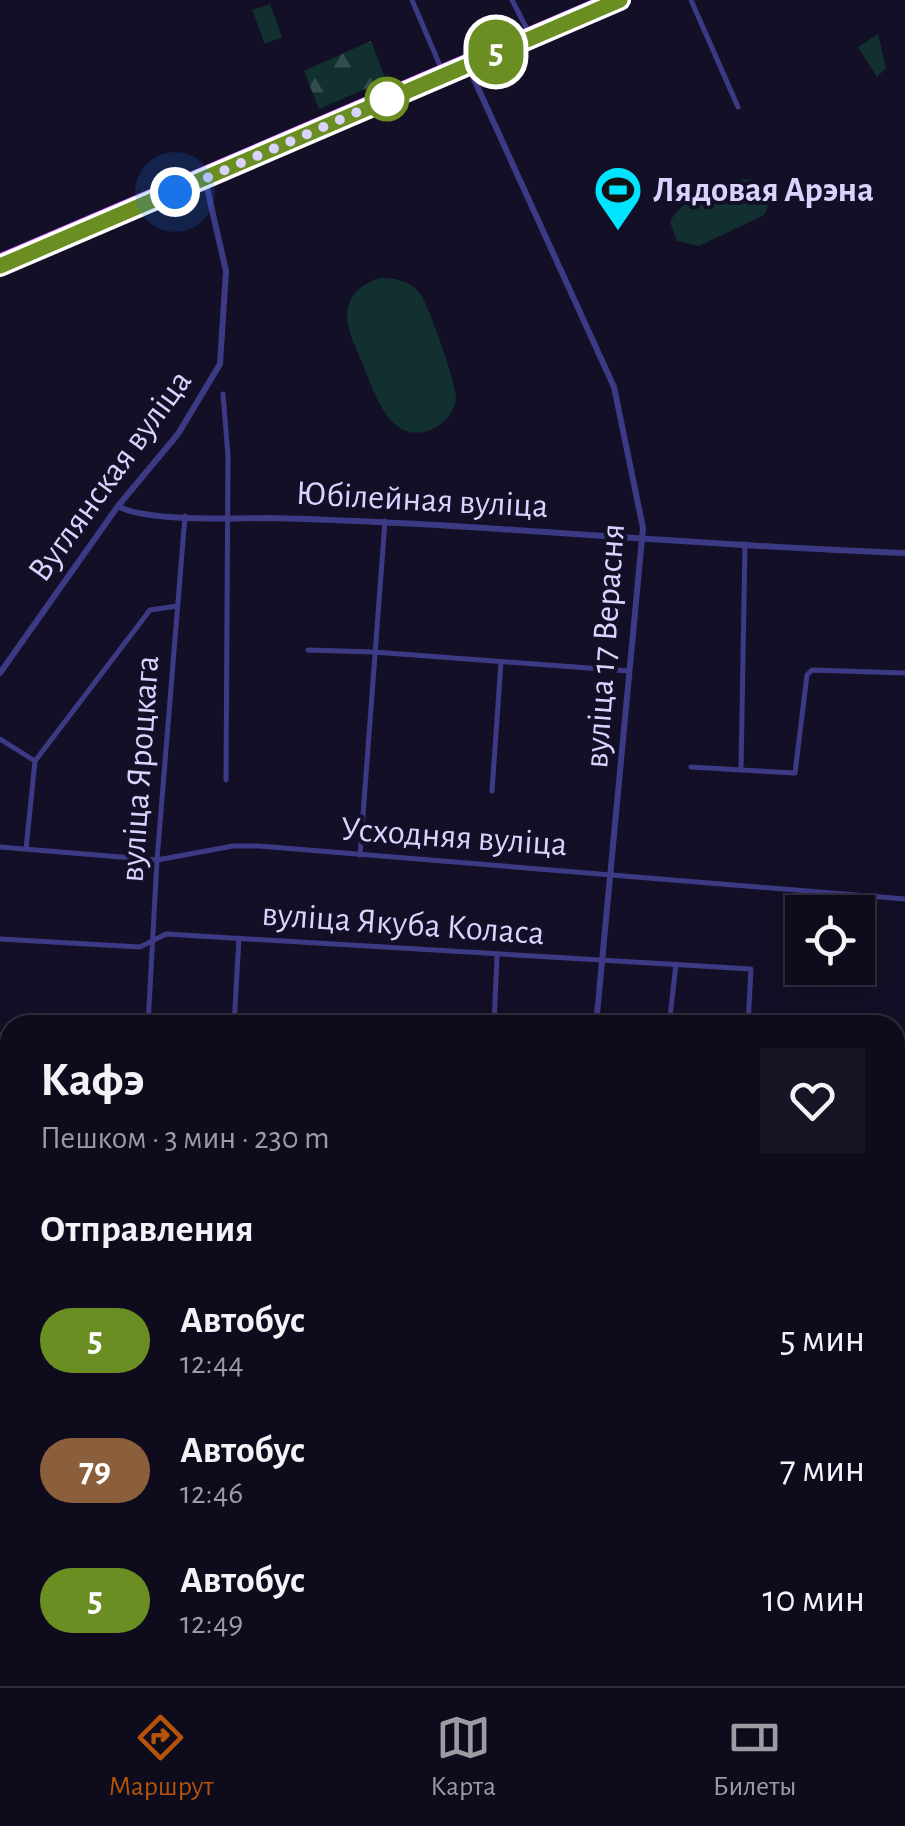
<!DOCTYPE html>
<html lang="ru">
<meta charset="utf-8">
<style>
:root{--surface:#0e0b1c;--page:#171425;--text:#f1f3f6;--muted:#9b9ba3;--line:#2e2b3b;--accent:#b45309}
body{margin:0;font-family:"Alegreya Sans",sans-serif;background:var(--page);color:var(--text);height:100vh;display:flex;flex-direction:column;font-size:38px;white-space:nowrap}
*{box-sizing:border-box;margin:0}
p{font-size:32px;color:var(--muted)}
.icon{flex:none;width:55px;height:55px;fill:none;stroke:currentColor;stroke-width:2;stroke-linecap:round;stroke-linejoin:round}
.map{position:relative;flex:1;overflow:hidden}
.sheet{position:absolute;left:0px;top:1015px;width:905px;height:672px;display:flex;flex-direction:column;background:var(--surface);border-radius:30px 30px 0 0;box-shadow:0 10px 40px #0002,0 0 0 2px var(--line)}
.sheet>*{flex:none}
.badge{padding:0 20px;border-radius:32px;font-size:35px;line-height:65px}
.tools{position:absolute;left:785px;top:895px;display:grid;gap:20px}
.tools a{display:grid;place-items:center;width:90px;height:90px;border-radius:0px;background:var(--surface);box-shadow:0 10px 40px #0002,0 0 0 2px var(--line);font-size:50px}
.you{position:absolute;width:50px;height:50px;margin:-25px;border:8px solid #fff;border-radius:50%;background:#1a73e8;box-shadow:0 0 0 15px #1a73e833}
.map>.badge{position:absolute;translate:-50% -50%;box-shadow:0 0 0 5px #fff}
h2{padding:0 40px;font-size:38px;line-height:90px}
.round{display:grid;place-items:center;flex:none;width:105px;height:105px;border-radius:0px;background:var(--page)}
.overview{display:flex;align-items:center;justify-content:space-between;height:170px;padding:0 40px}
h1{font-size:48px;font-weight:700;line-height:75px}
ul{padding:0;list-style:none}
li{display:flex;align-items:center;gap:30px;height:130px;padding:0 40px}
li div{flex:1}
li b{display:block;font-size:38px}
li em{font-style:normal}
li .badge{min-width:110px;font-weight:700;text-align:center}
.tab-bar{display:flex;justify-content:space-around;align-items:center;height:140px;border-top:2px solid var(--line);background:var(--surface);font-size:28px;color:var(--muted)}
.tab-bar a{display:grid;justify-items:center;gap:5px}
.tab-bar .active{color:var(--accent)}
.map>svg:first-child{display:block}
.green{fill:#12302f}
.forest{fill:url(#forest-firs)}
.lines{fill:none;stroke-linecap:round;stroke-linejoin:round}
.minor{stroke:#3d3a85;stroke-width:5}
.tertiary{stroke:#3d3a85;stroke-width:6}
.primary{stroke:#c25bff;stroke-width:9}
.line-casing{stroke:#fff;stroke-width:22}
.line{stroke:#6b8e23;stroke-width:15}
.walk{stroke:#d9d4ff;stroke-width:10;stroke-dasharray:0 18}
.stop-dot{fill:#fff;stroke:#6b8e23;stroke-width:5}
.labels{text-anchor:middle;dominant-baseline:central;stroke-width:8;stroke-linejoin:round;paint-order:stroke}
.poi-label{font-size:35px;font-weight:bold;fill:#d9d4ff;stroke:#130f26;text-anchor:start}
.street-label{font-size:35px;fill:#d9d4ff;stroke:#130f26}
</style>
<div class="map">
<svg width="905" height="1686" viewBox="0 0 905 1686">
<defs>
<pattern id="forest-firs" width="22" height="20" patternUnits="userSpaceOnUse" patternTransform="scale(2.5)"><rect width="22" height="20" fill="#12302f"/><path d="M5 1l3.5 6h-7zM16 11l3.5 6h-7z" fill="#344d4e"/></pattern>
</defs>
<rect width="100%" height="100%" fill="#130f26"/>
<g class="green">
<polygon points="270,4 282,37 265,44 252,10"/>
<polygon points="878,34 886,68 877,77 858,47"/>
<path d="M 750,179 C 768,184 774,199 764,215 L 699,246 L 677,241 L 670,222 C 681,198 725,181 750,179 Z"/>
<path d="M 380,278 C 396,278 411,281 421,295 C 429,307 457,385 456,398 C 455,411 446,422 435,428 C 392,449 376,397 364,367 C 357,349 344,328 348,308 C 352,291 365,283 380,278 Z"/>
<polygon points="0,1455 7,1461 10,1481 10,1678 34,1678 0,1683"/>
</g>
<polygon class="forest" points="371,41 386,80 319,109 304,71"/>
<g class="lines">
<g class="minor">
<polyline points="412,0 441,68"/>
<polyline points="512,0 528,31"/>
<polyline points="691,0 738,107"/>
<polyline points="223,394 228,456 226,780"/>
<polyline points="308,650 374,652 629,671"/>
<polyline points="0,739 35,761"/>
<polyline points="691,767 741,770 745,544"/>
<polyline points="741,770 795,773 807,675 812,670 905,673"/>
<polyline points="492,791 501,662"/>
<polyline points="0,847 157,860 233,846 259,846 905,899"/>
<polyline points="26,849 35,761 150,610 177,606"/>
<polyline points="360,855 385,521"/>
<polyline points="0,939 140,947 166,934 751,969 748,1025"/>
<polyline points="148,1025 157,860 185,516"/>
<polyline points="234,1025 239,938"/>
<polyline points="494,1025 497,956"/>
<polyline points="669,1025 676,964"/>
<polyline points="0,1035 10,1036"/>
<polyline points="0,1112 10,1113"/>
<polyline points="895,1147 905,1146"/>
<polyline points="0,1241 10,1240"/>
<polyline points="0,1283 10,1282"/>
<polyline points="0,1397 10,1465"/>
<polyline points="143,1678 145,1686"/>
<polyline points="242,1678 244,1686"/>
<polyline points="345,1678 346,1686"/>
<polyline points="442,1678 443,1686"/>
<polyline points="4,1686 63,1678"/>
</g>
<g class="tertiary">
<polyline points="468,66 614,387 643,528 596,1025"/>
<path d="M 118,506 C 144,522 235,518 268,518 C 481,523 692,546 905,553"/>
<polyline points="0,673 118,506 178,434 220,364 226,271 205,179"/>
<polyline points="895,1309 905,1307"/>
<polyline points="895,1357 905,1327"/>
<polyline points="0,1450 10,1448"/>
<polyline points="789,1686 791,1678"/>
</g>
<g class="primary">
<polyline points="0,258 602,0"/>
<polyline points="0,266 620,0"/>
</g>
</g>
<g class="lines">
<g class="line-casing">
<polyline id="line" points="0,266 620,0"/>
</g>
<use href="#line" class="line"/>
<polyline class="walk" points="175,192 387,99"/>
</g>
<defs>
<g id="stadium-pin" transform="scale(2.5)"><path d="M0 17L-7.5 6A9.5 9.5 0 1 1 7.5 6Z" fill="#00e5ff" stroke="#130f26"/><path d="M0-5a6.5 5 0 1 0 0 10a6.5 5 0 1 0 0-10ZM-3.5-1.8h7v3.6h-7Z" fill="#111"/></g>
</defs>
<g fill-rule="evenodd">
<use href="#stadium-pin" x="618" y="190"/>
</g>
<circle class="stop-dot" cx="387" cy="99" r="20"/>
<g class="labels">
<g class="poi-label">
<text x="653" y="190">Лядовая Арэна</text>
</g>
<g class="street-label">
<text transform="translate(110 476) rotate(-54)">Вуглянская вуліца</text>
<text transform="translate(422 500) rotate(3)">Юбілейная вуліца</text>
<text transform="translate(605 646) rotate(-86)">вуліца 17 Верасня</text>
<text transform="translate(140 769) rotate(-86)">вуліца Яроцкага</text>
<text transform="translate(454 837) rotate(4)">Усходняя вуліца</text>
<text transform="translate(403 924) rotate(4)">вуліца Якуба Коласа</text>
</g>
</g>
</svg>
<div class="tools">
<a><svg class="icon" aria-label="locate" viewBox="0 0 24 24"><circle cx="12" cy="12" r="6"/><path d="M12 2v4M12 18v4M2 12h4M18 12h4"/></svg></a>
</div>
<div class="you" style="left:175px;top:192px"></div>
<b class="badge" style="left:496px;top:52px;background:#6b8e23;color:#fff">5</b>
<section class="sheet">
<div class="overview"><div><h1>Кафэ</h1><p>Пешком · 3 мин · 230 m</p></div><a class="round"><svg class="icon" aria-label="heart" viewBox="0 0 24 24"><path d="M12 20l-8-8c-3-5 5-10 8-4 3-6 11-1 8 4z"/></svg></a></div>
<h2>Отправления</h2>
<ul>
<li><span class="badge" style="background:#6b8e23;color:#fff">5</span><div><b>Автобус</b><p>12:44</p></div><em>5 мин</em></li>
<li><span class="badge" style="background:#8b5e3c;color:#fff">79</span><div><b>Автобус</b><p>12:46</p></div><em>7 мин</em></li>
<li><span class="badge" style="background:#6b8e23;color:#fff">5</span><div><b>Автобус</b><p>12:49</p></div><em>10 мин</em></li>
</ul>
</section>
</div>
<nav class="tab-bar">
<a class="active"><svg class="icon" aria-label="directions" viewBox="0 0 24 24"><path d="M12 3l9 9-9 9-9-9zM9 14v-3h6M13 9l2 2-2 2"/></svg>Маршрут</a>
<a><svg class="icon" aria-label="map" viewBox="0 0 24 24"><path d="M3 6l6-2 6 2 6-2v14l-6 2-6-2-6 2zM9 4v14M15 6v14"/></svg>Карта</a>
<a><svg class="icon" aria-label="tickets" viewBox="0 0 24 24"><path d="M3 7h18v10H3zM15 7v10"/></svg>Билеты</a>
</nav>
